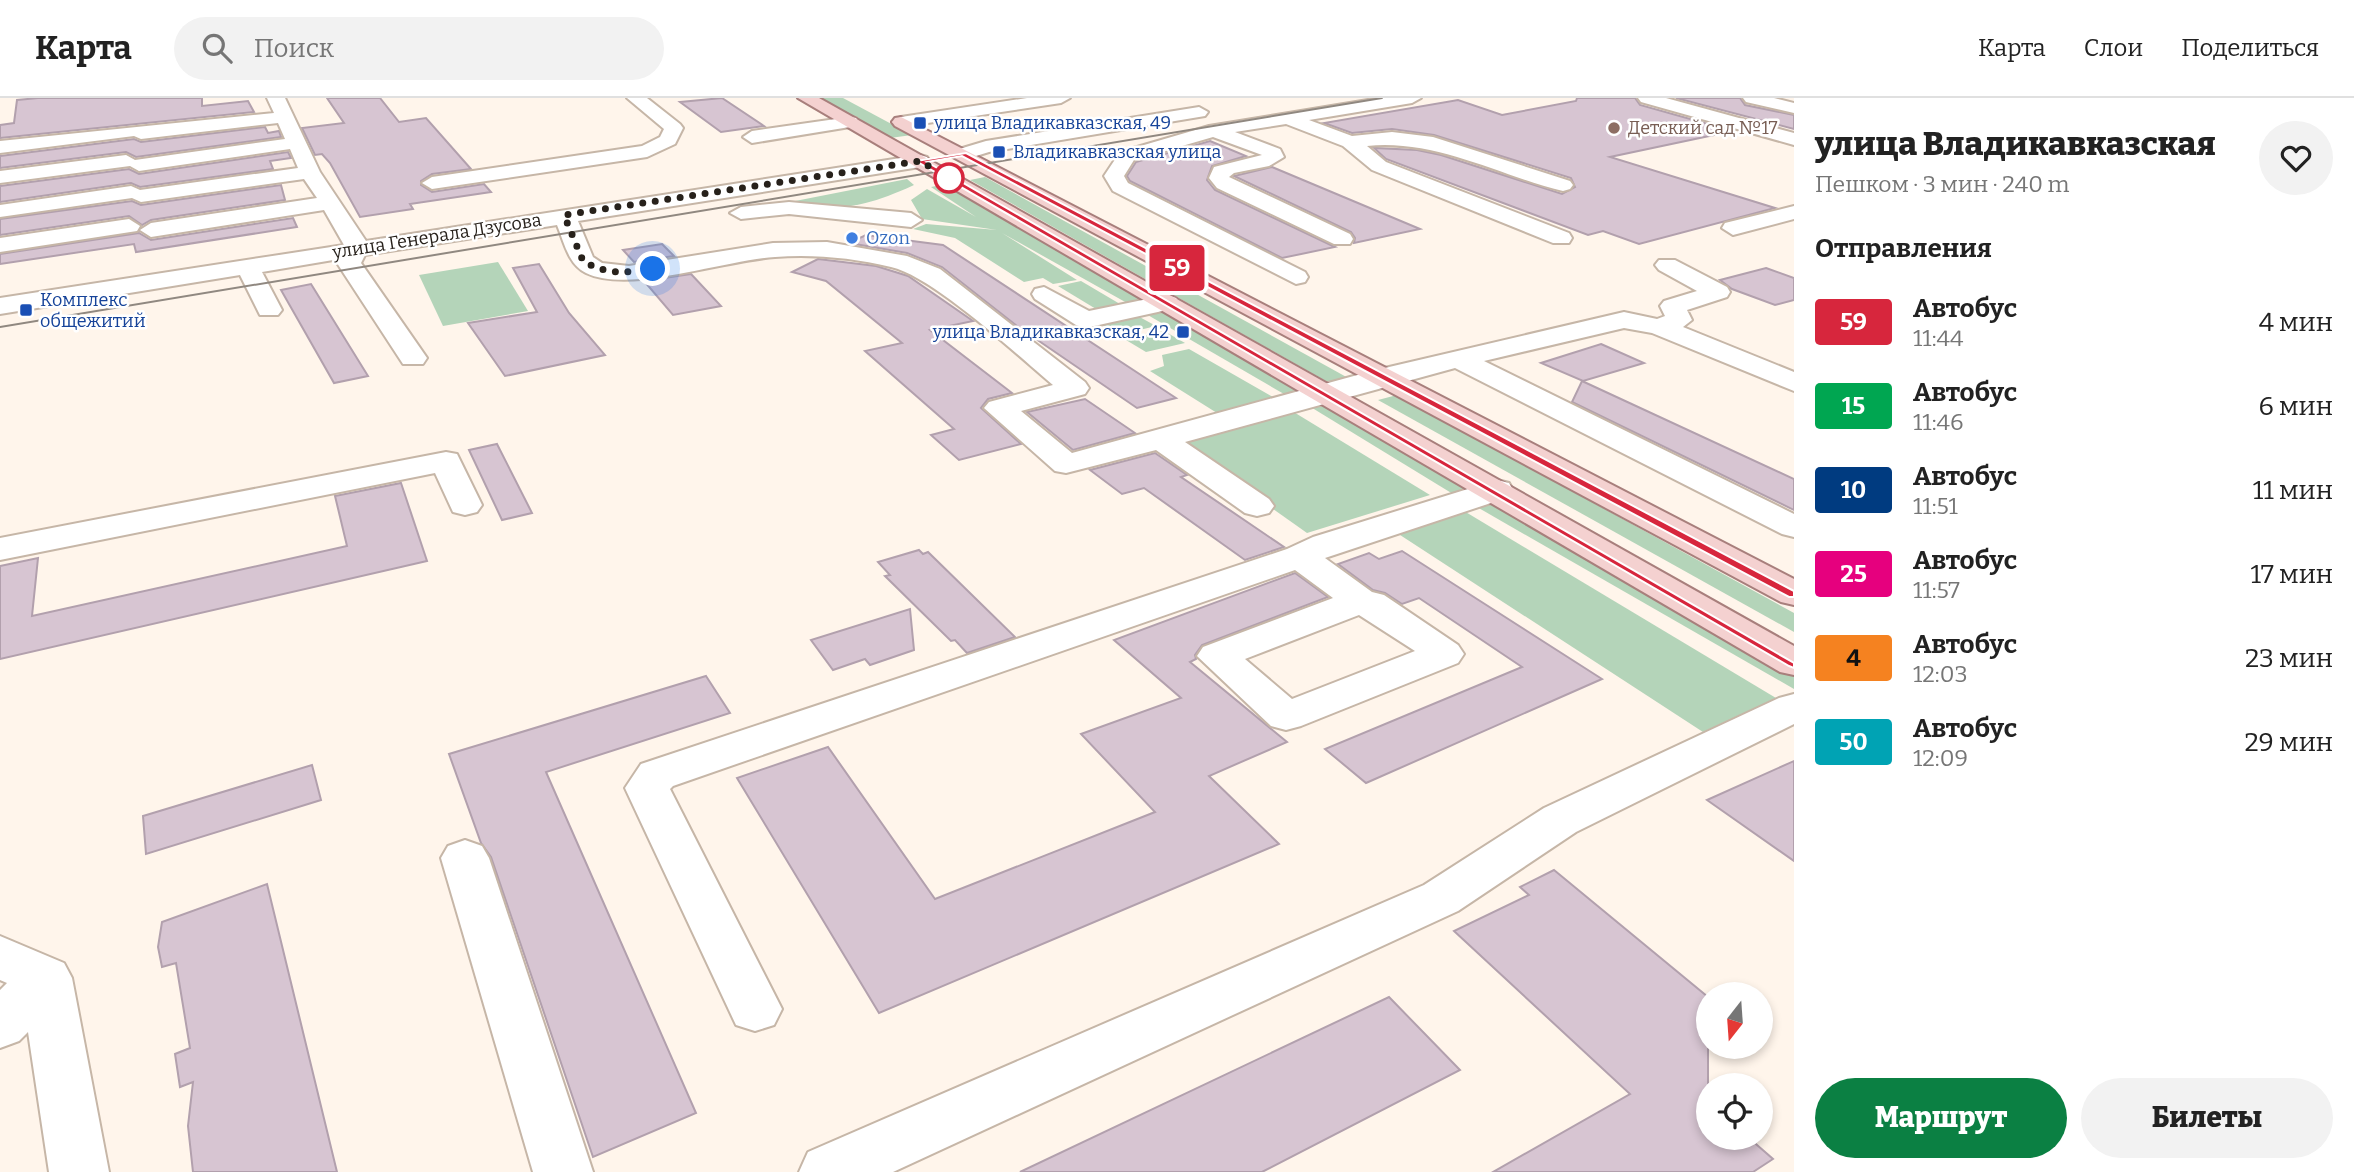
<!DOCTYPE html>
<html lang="ru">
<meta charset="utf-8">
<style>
:root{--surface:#fff;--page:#f2f2f2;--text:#222;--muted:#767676;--line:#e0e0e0;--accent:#0b8043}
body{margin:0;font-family:Bitter,serif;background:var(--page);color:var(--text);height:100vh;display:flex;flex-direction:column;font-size:26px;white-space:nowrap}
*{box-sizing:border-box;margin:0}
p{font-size:23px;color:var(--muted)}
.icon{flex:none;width:38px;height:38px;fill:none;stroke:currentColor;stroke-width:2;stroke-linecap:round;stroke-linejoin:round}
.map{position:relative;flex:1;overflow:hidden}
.panel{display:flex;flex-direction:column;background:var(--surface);width:560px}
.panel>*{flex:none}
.badge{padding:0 14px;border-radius:5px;font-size:24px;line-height:46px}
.needle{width:46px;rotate:197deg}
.tools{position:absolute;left:1696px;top:884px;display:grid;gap:14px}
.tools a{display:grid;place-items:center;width:77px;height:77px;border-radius:50%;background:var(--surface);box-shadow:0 4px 10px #0003;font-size:35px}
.you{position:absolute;width:35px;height:35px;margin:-18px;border:5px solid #fff;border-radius:50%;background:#1a73e8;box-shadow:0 0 0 10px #1a73e833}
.map>.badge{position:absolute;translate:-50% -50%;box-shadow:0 0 0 4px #fff}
h2{padding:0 21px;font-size:26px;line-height:63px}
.round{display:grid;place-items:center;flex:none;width:74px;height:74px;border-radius:37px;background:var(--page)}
.head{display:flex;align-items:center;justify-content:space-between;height:119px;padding:0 21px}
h1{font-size:33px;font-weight:800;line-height:52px}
.action{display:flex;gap:14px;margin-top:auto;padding:14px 21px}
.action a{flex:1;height:80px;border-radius:42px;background:var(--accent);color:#fff;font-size:28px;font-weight:800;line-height:80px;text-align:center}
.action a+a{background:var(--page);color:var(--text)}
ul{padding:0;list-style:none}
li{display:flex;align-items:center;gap:21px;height:84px;padding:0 21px}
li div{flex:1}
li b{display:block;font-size:26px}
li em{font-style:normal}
li .badge{min-width:77px;font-weight:700;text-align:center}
header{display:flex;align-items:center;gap:42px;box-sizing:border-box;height:98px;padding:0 35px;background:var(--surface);border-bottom:2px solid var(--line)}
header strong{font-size:33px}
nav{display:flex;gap:38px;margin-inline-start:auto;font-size:24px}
.search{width:490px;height:63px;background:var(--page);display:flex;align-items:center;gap:18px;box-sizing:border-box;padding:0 24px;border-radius:38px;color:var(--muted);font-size:26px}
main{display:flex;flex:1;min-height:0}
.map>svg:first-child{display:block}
.green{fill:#b4d4b9}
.building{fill:#d7c5d2;stroke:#b2a0ad;stroke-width:2}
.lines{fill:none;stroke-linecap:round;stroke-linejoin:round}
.minor-casing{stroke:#c6b6a7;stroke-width:4}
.major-casing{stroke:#a87f7c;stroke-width:4}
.minor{fill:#fff;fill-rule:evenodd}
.major{fill:#f4d1d0;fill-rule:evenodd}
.tram{stroke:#908880;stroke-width:2}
.line{fill:#d7263d;stroke:#fff;stroke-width:2}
.walk{stroke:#27211b;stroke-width:7;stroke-dasharray:0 12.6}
.transit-dot{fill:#1a4fb4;stroke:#fff;stroke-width:2.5}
.education-dot{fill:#8d6e63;stroke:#fff;stroke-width:2.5}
.stop-dot{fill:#fff;stroke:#d7263d;stroke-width:3.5}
.shop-dot{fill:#3f7fe0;stroke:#fff;stroke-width:2.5}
.labels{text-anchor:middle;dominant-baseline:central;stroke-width:5;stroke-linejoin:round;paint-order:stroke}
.far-transit-label{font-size:18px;fill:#164399;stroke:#fff;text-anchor:start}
.far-education-label{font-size:18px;fill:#785e54;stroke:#fff;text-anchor:start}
.far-street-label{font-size:18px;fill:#27211b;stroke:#fff}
.far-shop-label{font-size:18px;fill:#366cbe;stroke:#fff;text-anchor:start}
</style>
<header>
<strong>Карта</strong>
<div class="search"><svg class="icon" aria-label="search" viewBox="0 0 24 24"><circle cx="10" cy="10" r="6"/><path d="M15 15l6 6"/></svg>Поиск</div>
<nav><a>Карта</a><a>Слои</a><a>Поделиться</a></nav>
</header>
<main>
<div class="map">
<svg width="1794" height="1074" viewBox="0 0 1794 1074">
<rect width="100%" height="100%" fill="#fff5eb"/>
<g class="green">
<polygon points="818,0 843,0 912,37 890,40"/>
<polygon points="985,79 1350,281 1331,286 970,82"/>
<path d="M 907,81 L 914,87 C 866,109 844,112 792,109 L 790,104 Z"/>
<polygon points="951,85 1151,200 1127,205 1002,135 1077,182 1053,186 1043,180 1024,184 955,140 913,131 926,126 997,132 922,121 911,102 927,91 976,119 931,89"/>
<polygon points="498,164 528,213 443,228 419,177"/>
<polygon points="1081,183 1120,206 1096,211 1058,188"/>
<polygon points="1165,211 1305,291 1284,296 1146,216"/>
<polygon points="1136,217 1156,228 1119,237 1099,225"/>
<polygon points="1164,233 1185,245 1146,254 1126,242"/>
<polygon points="1189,251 1273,299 1217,315 1150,273 1164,268 1162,257"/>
<polygon points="1397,297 1794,515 1794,534 1378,302"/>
<polygon points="1327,304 1473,390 1453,396 1309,308"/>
<polygon points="1292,313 1430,397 1307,435 1177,343"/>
<polygon points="1491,404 1794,577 1794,591 1477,409"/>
<polygon points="1464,413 1776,600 1703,634 1397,435"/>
</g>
<g class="building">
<polygon points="38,0 202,0 202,8 248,3 254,14 0,40 0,27 14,25 17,2"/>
<polygon points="327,0 380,0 399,24 426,20 471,71 432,76 421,83 421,87 432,94 484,86 491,94 410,106 413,111 360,119 330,65 322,56 315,57 302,30 344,25"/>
<polygon points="722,0 764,28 721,34 680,4"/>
<polygon points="1577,0 1635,0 1640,7 1733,33 1610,59 1775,110 1639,146 1603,133 1588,137 1386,61 1374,50 1417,52 1441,57 1562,96 1575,89 1571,80 1434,37 1392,31 1352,35 1324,25 1458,2 1502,17 1576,3"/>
<polygon points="1676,0 1740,0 1745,7 1794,17 1794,31"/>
<polygon points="265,29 268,35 279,33 281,39 136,59 126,54 0,70 0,58 134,41 141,44"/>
<polygon points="1210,43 1246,58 1212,68 1207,82 1215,92 1335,149 1282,160 1130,83 1127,78 1136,64"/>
<polygon points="288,54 291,60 270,63 273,71 140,89 131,85 0,104 0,88 129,71 139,76"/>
<polygon points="1272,69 1420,131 1354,145 1355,140 1351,134 1234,78"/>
<polygon points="281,87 285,102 151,122 142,127 129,118 0,137 0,121 132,103 141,107"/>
<polygon points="293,120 297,129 136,154 134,146 0,166 0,156 139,135 151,142"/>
<polygon points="866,137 943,147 1176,300 1137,310 1017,228 942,169 907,155 849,145"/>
<polygon points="662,146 674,158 634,164 623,152"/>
<polygon points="818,161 876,168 908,178 973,223 930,232 1012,295 988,301 981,310 1021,346 959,362 931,337 954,331 865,253 902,245 826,183 792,174"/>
<polygon points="539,166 569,215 605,257 505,278 468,225 537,214 513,170"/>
<polygon points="1766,170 1794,180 1794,202 1775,207 1732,191 1720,182"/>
<polygon points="691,176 721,208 673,217 644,183"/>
<polygon points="311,186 368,278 334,285 281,192"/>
<polygon points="1601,246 1644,265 1583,283 1541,265"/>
<polygon points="1582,283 1794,381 1794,412 1572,304"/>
<polygon points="1085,301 1135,335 1073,352 1027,314"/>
<polygon points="497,346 532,415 502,422 469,352"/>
<polygon points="1155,355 1187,377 1181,379 1284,449 1245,462 1144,390 1122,396 1090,372"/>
<polygon points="401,385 427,463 0,561 0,468 38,460 32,518 347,448 335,398"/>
<polygon points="919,452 923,456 928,454 1015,539 967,555 955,542 951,543 885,478 890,477 878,464"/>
<polygon points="1402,453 1602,581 1366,685 1325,651 1522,569 1419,500 1402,506 1385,495 1373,492 1338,466 1369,455 1379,461"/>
<polygon points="1295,475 1328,499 1202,547 1195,557 1196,561 1190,564 1287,644 1209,678 1279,746 879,915 737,680 828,649 935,801 1155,714 1081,636 1181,600 1114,542"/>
<polygon points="910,511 914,552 870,567 865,561 833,572 811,542"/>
<polygon points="706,578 730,615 546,674 696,1015 593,1059 491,759 481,745 449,656"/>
<polygon points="1794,663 1794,763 1707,702"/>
<polygon points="312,667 321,702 146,756 143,718"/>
<polygon points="1554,772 1708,899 1708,1040 1749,1040 1773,1061 1753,1074 1493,1074 1630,996 1454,833 1529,797 1520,789"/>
<polygon points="267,786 337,1074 193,1074 188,1028 193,984 180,989 175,956 190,950 176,865 162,869 158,849 162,824"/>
<polygon points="1389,899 1460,972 1262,1074 1020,1074"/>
</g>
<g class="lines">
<g class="minor-casing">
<g id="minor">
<path d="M 267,0 L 285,0 L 320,74 L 366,143 L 920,57 L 927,59 L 930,63 L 920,69 L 578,123 L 593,159 L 602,165 L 629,168 L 773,145 L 827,144 L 907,158 L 940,171 L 1085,284 L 1089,290 L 1085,296 L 1021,313 L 1072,355 L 1372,273 L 1624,214 L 1657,221 L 1665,218 L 1660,208 L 1664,203 L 1697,193 L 1659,172 L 1655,167 L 1659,162 L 1675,162 L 1727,189 L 1730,194 L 1727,199 L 1687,212 L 1692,222 L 1683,229 L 1794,274 L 1794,293 L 1652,235 L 1624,230 L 1484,263 L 1794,416 L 1794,439 L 1782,436 L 1455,270 L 1185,344 L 1269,401 L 1274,408 L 1269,415 L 1257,418 L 1245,415 L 1156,352 L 1066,375 L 1055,373 L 984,310 L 989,304 L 1053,287 C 1016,256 934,179 891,169 C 853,160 814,156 775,159 C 726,162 629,196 586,175 C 568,166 564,144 557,127 L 365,157 L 361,165 L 427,260 L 423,266 L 403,266 L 337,165 L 339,161 L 262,174 L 282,212 L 278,217 L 260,217 L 240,177 L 0,216 L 0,200 L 344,147 L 324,112 L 151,139 L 140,132 L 151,125 L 317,100 L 304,81 L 141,104 L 132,100 L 0,119 L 0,107 L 131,88 L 140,92 L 298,70 L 290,51 L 139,73 L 130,68 L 0,85 L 0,73 L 126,57 L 135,62 L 285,41 L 278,25 L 141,41 L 134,38 L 0,55 L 0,43 L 274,15 Z"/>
<polygon points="627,0 647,0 680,26 683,30 675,46 647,59 432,91 422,85 432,79 642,48 660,39 664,31"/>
<polygon points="1027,0 1070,0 1061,5 901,29 892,24 901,19"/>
<path d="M 1380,0 L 1421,0 L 1412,5 L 1309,22 L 1352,38 L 1392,34 L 1433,39 L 1570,83 L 1573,87 L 1570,91 L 1563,93 C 1497,77 1436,41 1367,48 L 1386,64 L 1569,135 L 1572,140 L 1569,145 L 1553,145 L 1372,72 L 1343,48 L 1286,26 L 1235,34 L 1280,51 L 1284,59 L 1269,68 L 1234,75 L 1229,79 L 1350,136 L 1353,141 L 1350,146 L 1334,146 L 1217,90 L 1209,80 L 1214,69 L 1262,57 L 1213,39 L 1134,62 L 1124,78 L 1128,85 L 1305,174 L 1308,179 L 1305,184 L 1296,186 L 1113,93 L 1104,78 L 1120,54 L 1209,28 Z"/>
<polygon points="1638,0 1666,0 1794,35 1794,47 1641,4"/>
<polygon points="1743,0 1774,0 1794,5 1794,15 1746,4"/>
<polygon points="1199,9 1208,14 1205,18 989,54 963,62 953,56 956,52 986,43"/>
<polygon points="850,19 856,20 859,24 856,28 752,45 743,39 752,33"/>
<polygon points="789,104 911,115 922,122 911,129 789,116 741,121 730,115 741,109"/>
<polygon points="1794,108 1794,121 1733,137 1722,130 1725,125"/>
<polygon points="129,121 140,128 137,133 0,154 0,140"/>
<polygon points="1044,189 1089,213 1167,197 1176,200 1180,205 1176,210 1085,230 1076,227 1035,201 1032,196 1035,191"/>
<polygon points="446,354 457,356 482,407 477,414 465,417 453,414 435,375 0,462 0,440"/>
<path d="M 1497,382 L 1509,385 L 1513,392 L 1509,399 L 1325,460 L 1372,494 L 1384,497 L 1458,547 L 1464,556 L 1458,565 L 1301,628 L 1286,632 L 1271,628 L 1197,558 L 1203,549 L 1333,500 L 1295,472 L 673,688 L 670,691 L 782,911 L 774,927 L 755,933 L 736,927 L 625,690 L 641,666 L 1287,451 L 1313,439 ZM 1359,517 L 1415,553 L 1292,601 L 1245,561 Z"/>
<polygon points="1794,596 1794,626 1576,734 1458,813 893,1074 799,1074 808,1054 1424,787 1544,710 1779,600"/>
<polygon points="465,742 482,748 489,760 593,1074 533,1074 441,760 448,748"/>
<polygon points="0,838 64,865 72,880 109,1074 49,1074 28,934 19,943 0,950 0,892 7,885 0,882"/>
</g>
</g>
<g class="major-casing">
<g id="major">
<polygon points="798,0 819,0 1794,548 1794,577 1780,574"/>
<polygon points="901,19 1794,481 1794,507 1781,504 895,28 892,24 895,20"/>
</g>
</g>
<use href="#minor" class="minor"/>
<use href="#major" class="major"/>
<polyline class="tram" points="0,229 1382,0"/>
</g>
<polygon class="line" points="966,55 1794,493 1794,499 1789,499 962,58 927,64 1794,565 1794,570 1789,568 916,63"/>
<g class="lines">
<path class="walk" d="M 653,171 C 627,175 606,177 583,163 L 564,117 L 920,63 L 949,80"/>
</g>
<g class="transit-dot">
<rect x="913" y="18" width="14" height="14" rx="3.5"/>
<rect x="992" y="47" width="14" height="14" rx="3.5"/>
<rect x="19" y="205" width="14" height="14" rx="3.5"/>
<rect x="1176" y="227" width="14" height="14" rx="3.5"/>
</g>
<circle class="education-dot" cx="1614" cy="30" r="7"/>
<circle class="stop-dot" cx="949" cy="80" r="14"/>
<circle class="shop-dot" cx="852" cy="140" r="7"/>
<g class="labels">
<g class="far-transit-label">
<text x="934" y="25">улица Владикавказская, 49</text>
<text x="1013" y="54">Владикавказская улица</text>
<text x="40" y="202">Комплекс<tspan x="40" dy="21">общежитий</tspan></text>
<text x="1169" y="234" text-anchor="end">улица Владикавказская, 42</text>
</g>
<g class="far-education-label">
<text x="1628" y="30">Детский сад №17</text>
</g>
<g class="far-street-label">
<text transform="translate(437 138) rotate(-9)">улица Генерала Дзусова</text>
</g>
<g class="far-shop-label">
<text x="866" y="140">Ozon</text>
</g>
</g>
</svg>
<div class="tools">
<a><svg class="needle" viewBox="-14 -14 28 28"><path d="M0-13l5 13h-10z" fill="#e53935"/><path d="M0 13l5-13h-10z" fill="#767676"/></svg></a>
<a><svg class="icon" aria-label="locate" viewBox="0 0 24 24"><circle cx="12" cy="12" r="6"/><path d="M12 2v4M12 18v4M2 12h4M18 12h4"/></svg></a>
</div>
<div class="you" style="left:653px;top:171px"></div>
<b class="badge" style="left:1177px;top:170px;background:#d7263d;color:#fff">59</b>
</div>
<section class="panel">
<div class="head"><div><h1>улица Владикавказская</h1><p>Пешком · 3 мин · 240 m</p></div><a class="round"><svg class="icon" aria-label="heart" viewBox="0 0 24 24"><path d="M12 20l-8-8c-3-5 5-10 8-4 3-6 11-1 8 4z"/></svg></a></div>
<h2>Отправления</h2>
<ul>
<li><span class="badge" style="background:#d7263d;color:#fff">59</span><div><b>Автобус</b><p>11:44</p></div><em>4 мин</em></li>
<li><span class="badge" style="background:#00a651;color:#fff">15</span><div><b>Автобус</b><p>11:46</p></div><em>6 мин</em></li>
<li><span class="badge" style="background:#003b80;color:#fff">10</span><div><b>Автобус</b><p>11:51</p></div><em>11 мин</em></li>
<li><span class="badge" style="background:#e6007e;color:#fff">25</span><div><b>Автобус</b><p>11:57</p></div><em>17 мин</em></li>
<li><span class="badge" style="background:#f58220;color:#111">4</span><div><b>Автобус</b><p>12:03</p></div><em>23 мин</em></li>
<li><span class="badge" style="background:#00a3b4;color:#fff">50</span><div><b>Автобус</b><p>12:09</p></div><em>29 мин</em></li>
</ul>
<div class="action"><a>Маршрут</a><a>Билеты</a></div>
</section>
</main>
